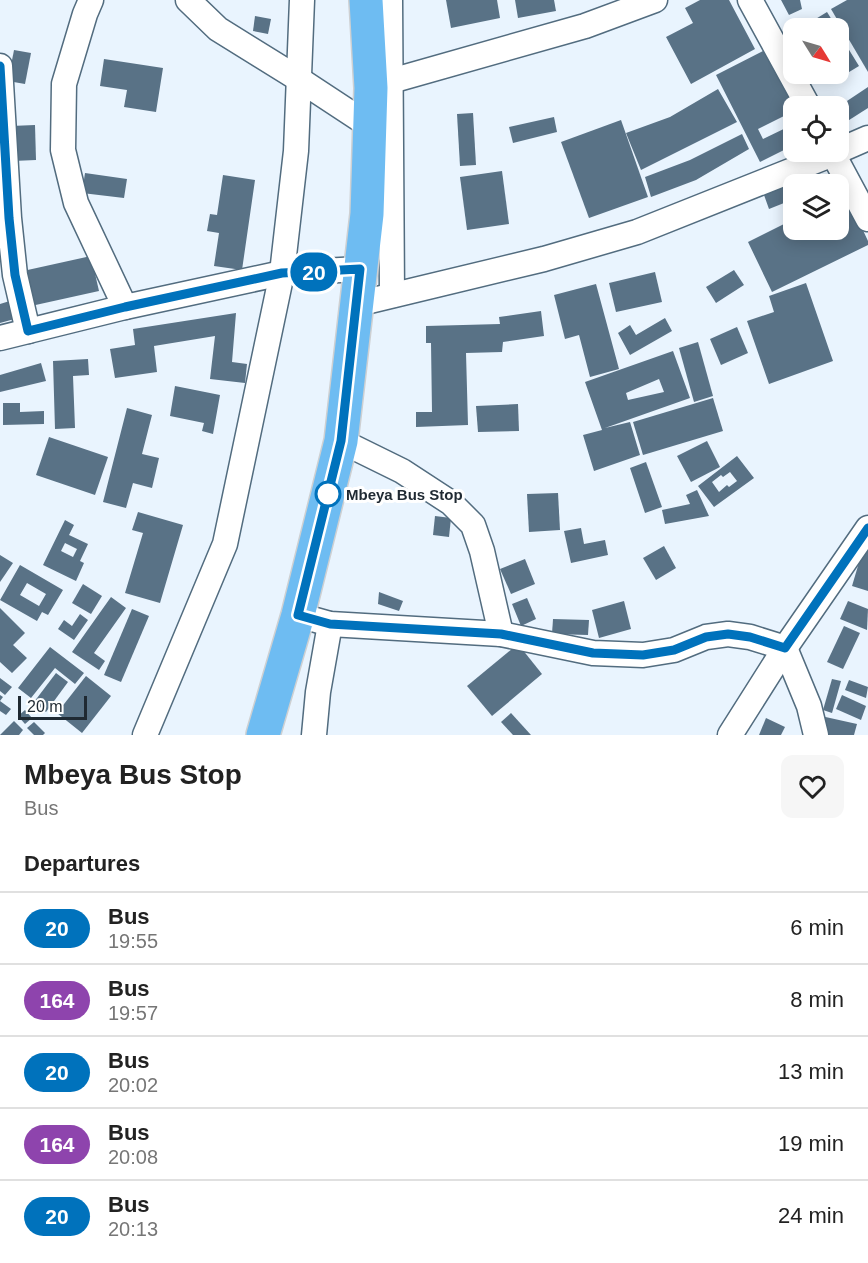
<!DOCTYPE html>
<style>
:root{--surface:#fff;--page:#f6f6f6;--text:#222;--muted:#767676;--line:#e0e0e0}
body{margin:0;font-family:Arial,sans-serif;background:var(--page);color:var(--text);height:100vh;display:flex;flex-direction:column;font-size:22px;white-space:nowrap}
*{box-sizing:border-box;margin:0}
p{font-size:20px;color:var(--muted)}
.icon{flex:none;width:33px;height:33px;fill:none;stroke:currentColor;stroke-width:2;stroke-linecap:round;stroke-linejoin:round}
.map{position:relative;height:735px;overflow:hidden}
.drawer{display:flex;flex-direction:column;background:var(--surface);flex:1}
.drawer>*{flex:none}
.badge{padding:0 12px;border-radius:20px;font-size:21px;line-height:39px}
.needle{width:39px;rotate:127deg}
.buttons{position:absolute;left:783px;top:18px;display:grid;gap:12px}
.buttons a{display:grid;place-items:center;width:66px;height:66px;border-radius:12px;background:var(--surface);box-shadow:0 3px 15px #0003;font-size:30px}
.scale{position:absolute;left:18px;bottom:15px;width:69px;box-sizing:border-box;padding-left:6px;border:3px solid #1f2932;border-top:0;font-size:16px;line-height:21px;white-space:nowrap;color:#1f2932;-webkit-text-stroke:4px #fff;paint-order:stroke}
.map>.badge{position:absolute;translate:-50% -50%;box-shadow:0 0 0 3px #fff}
h2{padding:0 24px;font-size:22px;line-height:54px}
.round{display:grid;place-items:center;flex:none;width:63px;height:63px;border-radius:12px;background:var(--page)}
.head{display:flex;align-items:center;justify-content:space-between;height:102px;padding:0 24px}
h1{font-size:28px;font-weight:800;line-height:45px}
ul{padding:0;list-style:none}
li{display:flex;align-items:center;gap:18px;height:72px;padding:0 24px;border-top:2px solid var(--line)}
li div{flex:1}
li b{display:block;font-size:22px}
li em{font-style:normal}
li .badge{min-width:66px;font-weight:700;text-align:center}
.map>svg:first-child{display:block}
.building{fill:#597286;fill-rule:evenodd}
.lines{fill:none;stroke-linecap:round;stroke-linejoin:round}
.minor-casing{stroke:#526c7f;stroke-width:27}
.trunk-casing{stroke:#ced0d2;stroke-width:36}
.minor{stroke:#fff;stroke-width:24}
.trunk{stroke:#6ebcf2;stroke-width:33}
.line-casing{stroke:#fff;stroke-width:14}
.line{stroke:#0072bc;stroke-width:9}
.stop-dot{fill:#fff;stroke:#0072bc;stroke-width:3}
.labels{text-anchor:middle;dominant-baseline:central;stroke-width:6;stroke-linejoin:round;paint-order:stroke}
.stop-label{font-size:15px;font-weight:bold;fill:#1f2932;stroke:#fff;text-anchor:start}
</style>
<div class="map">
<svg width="868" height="735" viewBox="0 0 868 735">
<rect width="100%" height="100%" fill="#e9f4fe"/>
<g class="building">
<polygon points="446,0 497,0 500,18 451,28"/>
<polygon points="515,0 554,0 556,11 518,18"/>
<polygon points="700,0 729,0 755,49 691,84 666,37 693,23 685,8"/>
<polygon points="781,0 800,0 802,9 789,15"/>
<polygon points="847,0 868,0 868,72 831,9"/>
<polygon points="827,12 837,28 801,28"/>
<polygon points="255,16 271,19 268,34 253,31"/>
<polygon points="838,32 859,66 831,83 825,74 838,74"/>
<polygon points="771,47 801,106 794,106 794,111 758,129 763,139 794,124 794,145 760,162 716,75"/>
<polygon points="14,50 31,53 25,84 8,81"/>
<polygon points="104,59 163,68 156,112 124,107 127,90 100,86"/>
<polygon points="868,87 868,108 846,122 838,110 838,107"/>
<polygon points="718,89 737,122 641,170 626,133 670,117"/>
<polygon points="473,113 476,165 460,166 457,114"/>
<polygon points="554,117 557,132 513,143 509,127"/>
<polygon points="621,120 648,197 589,218 561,142"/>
<polygon points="35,125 36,160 13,161 11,126"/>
<polygon points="742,134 749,149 696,180 651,197 645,177 690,160"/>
<polygon points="502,171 509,224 467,230 460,177"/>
<polygon points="85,173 127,179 124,198 82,193"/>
<polygon points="223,175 255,180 242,270 214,266 219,233 207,231 210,214 217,215"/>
<polygon points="796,181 797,184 794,184 794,199 769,209 764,195"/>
<polygon points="846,194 868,241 868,245 772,292 748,242 794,219 794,230 838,230 838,198"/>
<polygon points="91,256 99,291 31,306 23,271"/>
<polygon points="734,270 744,285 716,303 706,287"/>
<polygon points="655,272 662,302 616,312 609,283"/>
<polygon points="806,283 833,361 769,384 747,321 774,312 769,296"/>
<polygon points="596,284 619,369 590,377 579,335 565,339 554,295"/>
<polygon points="13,300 18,318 0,323 0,304"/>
<polygon points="541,311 544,336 503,342 502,352 466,353 468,425 416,427 416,412 432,412 431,343 426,343 426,326 500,324 499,317"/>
<polygon points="236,313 232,362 247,364 245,383 210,379 215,336 154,346 157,372 115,378 110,349 135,345 133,329"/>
<polygon points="665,318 672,331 630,355 618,333 630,325 636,335"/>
<polygon points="737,327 748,353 721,365 710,339"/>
<polygon points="698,342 713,396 694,402 679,348"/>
<path d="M 673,351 L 690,398 L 605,428 L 630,422 L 640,455 L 594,471 L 583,435 L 602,430 L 585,382 ZM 659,379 L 664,392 L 628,400 L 626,393 Z"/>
<polygon points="88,359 89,375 73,376 75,428 55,429 53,361"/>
<polygon points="41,363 46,381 0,392 0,375"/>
<polygon points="175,386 220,395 213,434 202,431 204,423 170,416"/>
<polygon points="713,398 723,431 643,455 633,422"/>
<polygon points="3,403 20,403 20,412 44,411 44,424 3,425"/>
<polygon points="518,404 519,431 478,432 476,406"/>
<polygon points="127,408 152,415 142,454 159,458 152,488 133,483 126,508 103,502"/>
<polygon points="49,437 108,457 95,495 36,475"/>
<polygon points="707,441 720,467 691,482 677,456"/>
<path d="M 737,456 L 754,478 L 714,507 L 698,486 ZM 730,472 L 737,481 L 729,487 L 727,485 L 719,492 L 712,482 L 721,475 L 723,477 Z"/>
<polygon points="646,462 662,507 645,513 630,468"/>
<polygon points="697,490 709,516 665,524 662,510 690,504 686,495"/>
<polygon points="558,493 560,530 529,532 527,494"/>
<polygon points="138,512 183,525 160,603 125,593 143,533 132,530"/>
<polygon points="435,516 451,518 449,537 433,535"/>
<path d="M 65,520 L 74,525 L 69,535 L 88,544 L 80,561 L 84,563 L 76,581 L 43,565 ZM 65,543 L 77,549 L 73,557 L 61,551 Z"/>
<polygon points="581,528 584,544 605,540 608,555 571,563 564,531"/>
<polygon points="664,546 676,568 656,580 643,558"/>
<polygon points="863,549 868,550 868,591 852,586"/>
<polygon points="0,555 13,563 0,582"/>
<polygon points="525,559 535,584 511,594 500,569"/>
<path d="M 20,565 L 63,590 L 48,615 L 42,612 L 37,621 L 0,600 ZM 27,583 L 46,594 L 39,606 L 20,595 Z"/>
<polygon points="83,584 102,596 91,614 72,603"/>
<polygon points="379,592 403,601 399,611 378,604"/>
<polygon points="111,597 126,608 94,653 105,661 99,670 72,652"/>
<polygon points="527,598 536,619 521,626 512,604"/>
<polygon points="624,601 631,629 599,638 592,610"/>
<polygon points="848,601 868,609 867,630 840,619"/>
<polygon points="0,608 25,633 13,645 27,658 12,673 0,662"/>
<polygon points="132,609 149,616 121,682 104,675"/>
<polygon points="80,614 88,620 74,640 58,629 64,620 72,626"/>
<polygon points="553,619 589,620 588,635 552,634"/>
<polygon points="844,626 860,633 843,669 827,662"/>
<polygon points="518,644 542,674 492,716 467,686"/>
<polygon points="50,647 84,673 75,684 55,668 31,698 18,688"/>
<polygon points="56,673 68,682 46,712 34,702"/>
<polygon points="86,676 111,696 82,733 57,713"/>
<polygon points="0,678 12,687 5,695 0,691"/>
<polygon points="832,679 841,681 832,713 823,710"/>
<polygon points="849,680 868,687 866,698 845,690"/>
<polygon points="0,695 3,697 0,701 11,709 6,715 0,711"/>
<polygon points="842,695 866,706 861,720 836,709"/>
<polygon points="25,710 32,718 25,724 18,716"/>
<polygon points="511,713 531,735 513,735 501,722"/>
<polygon points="821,716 857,724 854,735 820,735"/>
<polygon points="766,718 785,727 781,735 759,735"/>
<polygon points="14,721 23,730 19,735 0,735"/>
<polygon points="34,722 45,733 43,735 34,735 27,728"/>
</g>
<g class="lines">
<g class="minor-casing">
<g id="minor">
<polyline points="91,0 85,14 64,84 63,150 76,203 125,307"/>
<polyline points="188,0 218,29 297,78 370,126"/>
<polyline points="390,0 392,295"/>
<polyline points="750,0 808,106"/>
<polyline points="0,66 9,218 15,275 28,331"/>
<polyline points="371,88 391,81 585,26 655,0"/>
<polyline points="838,151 868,138"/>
<polyline points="832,152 868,219"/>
<polyline points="357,304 544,259 637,232 838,152"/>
<polyline points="0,338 125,307 282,273 360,269"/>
<polyline points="341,441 402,471 451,503 473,525 482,551 501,634"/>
<polyline points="298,615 330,624 501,634 593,653 643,655 674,650 706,637 728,634 750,637 785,648 809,706 816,735"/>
<polyline points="145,735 225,544 282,273 296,151 302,0"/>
<polyline points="314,735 318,692 330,624"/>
<polyline points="730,735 785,648 868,528"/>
</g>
</g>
<g class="trunk-casing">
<polyline id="trunk" points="263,735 298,615 341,441 367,214 371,88 366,0"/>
</g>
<use href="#minor" class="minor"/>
<use href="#trunk" class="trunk"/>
</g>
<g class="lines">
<g class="line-casing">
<polyline id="line" points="0,66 9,218 15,275 28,331 125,307 282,273 360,269 341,441 298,615 330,624 501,634 593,653 643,655 674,650 706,637 728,634 750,637 785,648 868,528"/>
</g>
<use href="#line" class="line"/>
</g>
<circle class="stop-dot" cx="328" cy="494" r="12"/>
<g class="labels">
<g class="stop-label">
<text x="346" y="494">Mbeya Bus Stop</text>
</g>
</g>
</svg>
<div class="buttons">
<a><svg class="needle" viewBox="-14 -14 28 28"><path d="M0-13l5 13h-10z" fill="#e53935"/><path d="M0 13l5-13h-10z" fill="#767676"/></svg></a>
<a><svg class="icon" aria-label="locate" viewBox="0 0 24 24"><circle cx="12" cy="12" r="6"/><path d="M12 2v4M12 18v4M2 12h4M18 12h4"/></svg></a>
<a><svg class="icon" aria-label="layers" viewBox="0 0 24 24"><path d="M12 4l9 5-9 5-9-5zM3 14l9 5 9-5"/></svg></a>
</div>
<div class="scale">20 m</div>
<b class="badge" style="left:314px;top:272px;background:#0072bc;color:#fff">20</b>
</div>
<section class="drawer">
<div class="head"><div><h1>Mbeya Bus Stop</h1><p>Bus</p></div><a class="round"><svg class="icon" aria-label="heart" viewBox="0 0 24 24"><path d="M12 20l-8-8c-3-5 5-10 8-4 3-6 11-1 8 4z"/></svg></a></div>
<h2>Departures</h2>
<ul>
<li><span class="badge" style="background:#0072bc;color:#fff">20</span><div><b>Bus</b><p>19:55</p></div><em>6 min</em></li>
<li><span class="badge" style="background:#8e44ad;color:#fff">164</span><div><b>Bus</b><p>19:57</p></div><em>8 min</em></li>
<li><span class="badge" style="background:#0072bc;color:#fff">20</span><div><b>Bus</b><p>20:02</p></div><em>13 min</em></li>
<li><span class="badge" style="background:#8e44ad;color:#fff">164</span><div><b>Bus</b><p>20:08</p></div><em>19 min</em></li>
<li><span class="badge" style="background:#0072bc;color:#fff">20</span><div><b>Bus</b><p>20:13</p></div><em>24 min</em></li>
</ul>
</section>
